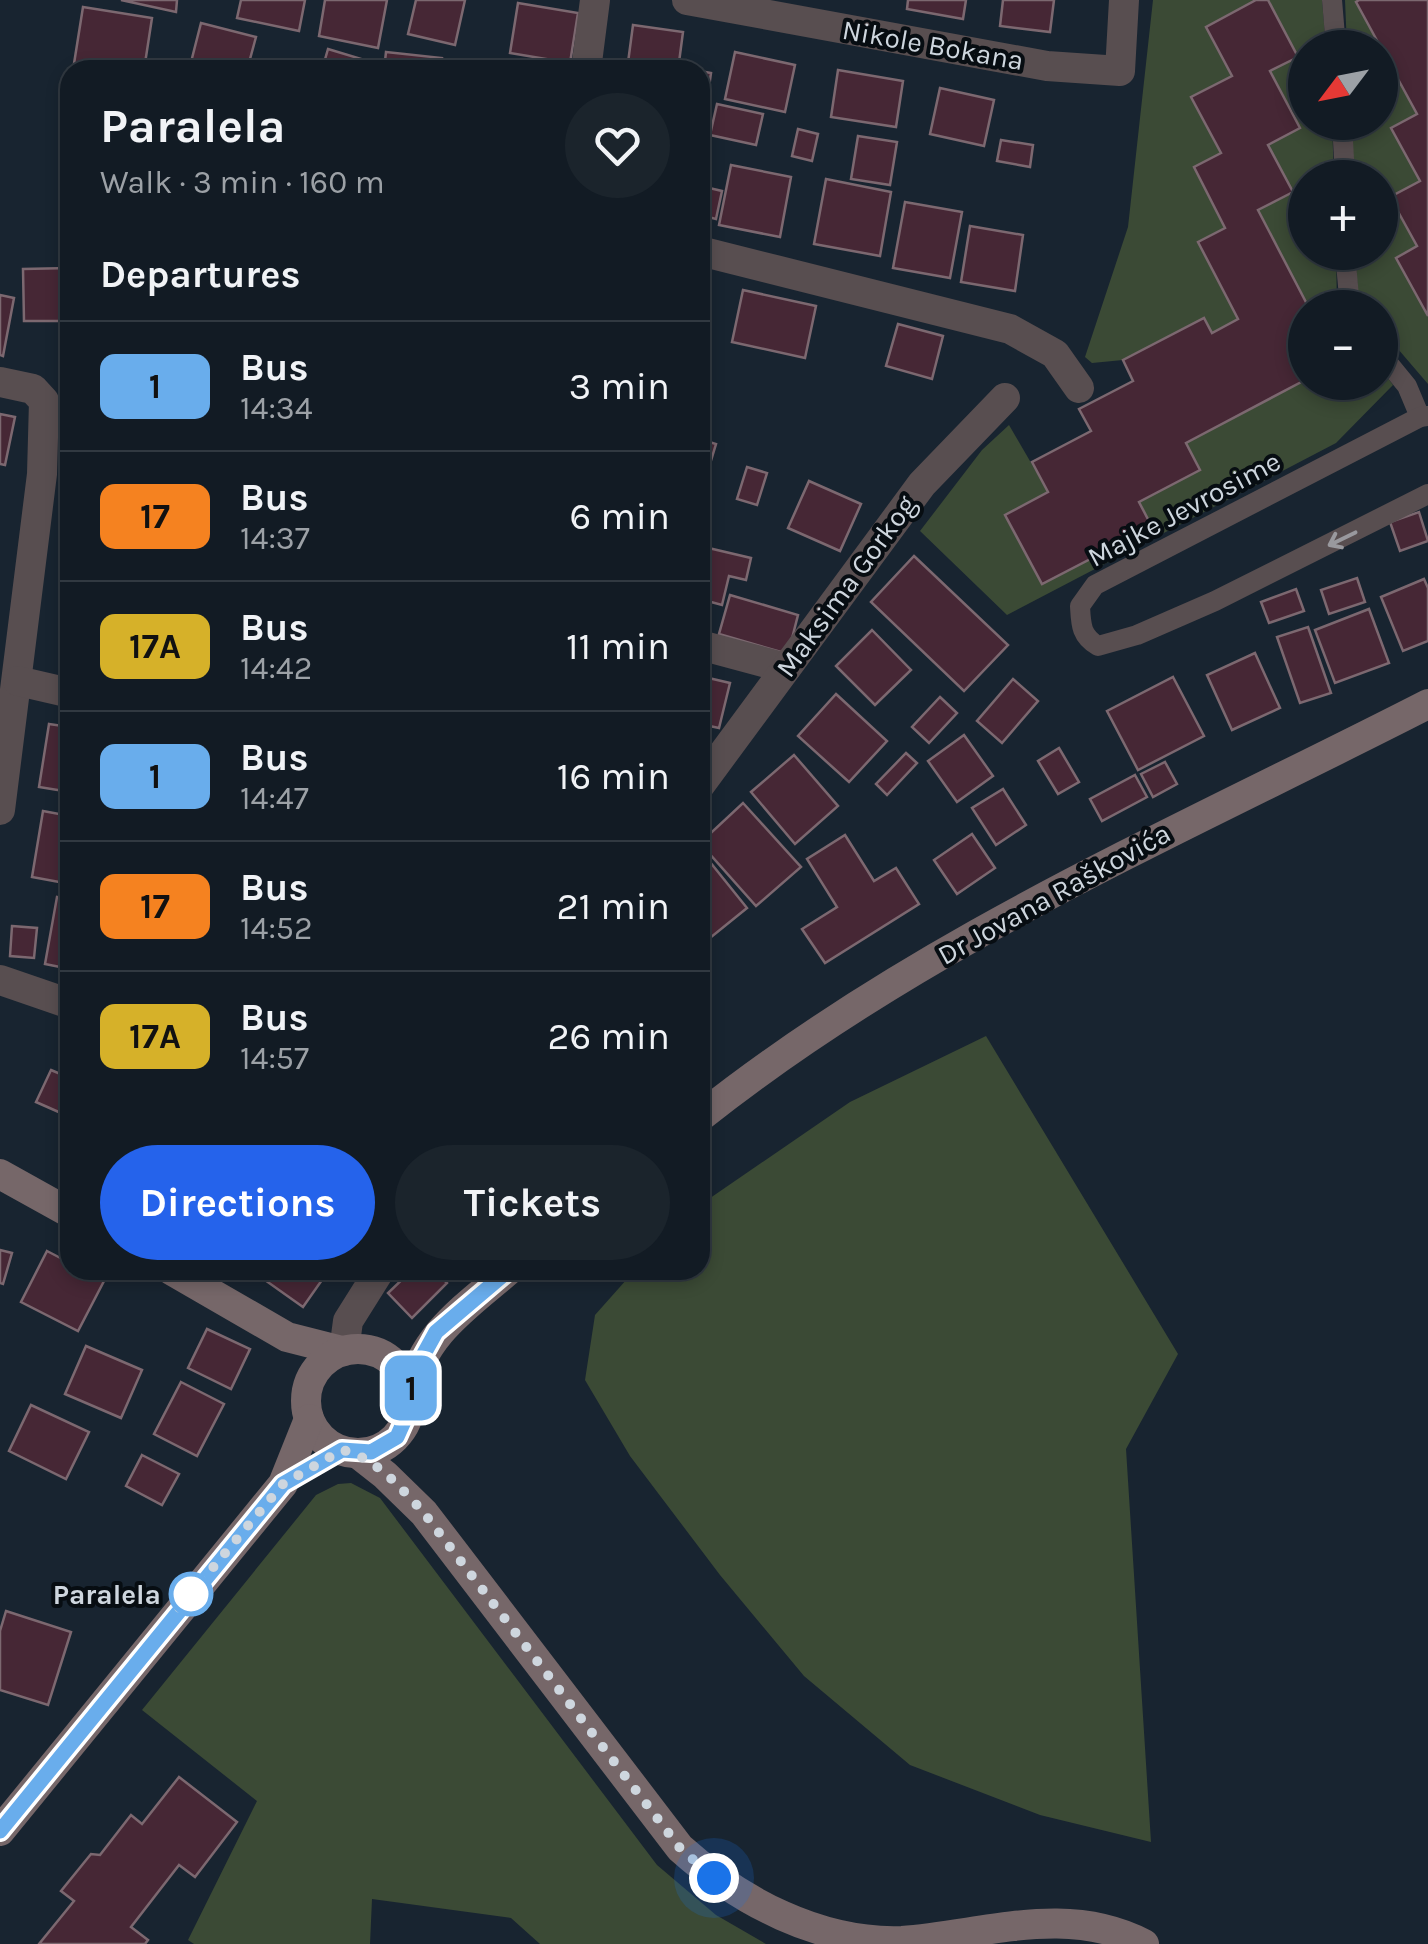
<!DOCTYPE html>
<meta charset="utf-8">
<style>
:root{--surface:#121b24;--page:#1b242c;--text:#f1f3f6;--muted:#9ca1a6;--line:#313941;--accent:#2563eb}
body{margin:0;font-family:Karla,sans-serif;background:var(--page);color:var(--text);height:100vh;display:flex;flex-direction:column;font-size:38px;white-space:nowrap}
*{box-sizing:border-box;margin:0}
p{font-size:32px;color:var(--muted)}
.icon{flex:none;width:55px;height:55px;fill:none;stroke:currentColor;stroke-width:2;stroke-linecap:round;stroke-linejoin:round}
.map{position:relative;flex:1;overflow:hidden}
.panel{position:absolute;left:60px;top:60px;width:650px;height:1220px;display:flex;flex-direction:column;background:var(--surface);border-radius:30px;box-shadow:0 5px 15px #0003,0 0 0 2px var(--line)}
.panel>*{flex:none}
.badge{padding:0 20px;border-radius:15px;font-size:35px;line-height:65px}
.needle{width:65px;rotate:238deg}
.tools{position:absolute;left:1288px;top:30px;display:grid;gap:20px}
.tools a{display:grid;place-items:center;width:110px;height:110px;border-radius:50%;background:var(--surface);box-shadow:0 5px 15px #0003,0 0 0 2px var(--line);font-size:50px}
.you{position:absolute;width:50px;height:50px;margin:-25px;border:8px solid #fff;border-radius:50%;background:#1a73e8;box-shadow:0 0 0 15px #1a73e833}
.map>.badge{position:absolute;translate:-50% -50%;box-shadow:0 0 0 5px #fff}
h2{padding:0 40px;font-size:38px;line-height:90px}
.round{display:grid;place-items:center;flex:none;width:105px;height:105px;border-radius:52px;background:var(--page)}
.headline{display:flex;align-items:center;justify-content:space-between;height:170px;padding:0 40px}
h1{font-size:48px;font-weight:700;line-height:75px}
.primary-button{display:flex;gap:20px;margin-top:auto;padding:20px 40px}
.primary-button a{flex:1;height:115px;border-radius:60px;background:var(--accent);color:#fff;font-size:40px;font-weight:700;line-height:115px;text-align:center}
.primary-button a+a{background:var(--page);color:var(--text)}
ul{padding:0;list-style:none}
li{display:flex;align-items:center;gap:30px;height:130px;padding:0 40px;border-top:2px solid var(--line)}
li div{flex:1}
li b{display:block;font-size:38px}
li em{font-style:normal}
li .badge{min-width:110px;font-weight:700;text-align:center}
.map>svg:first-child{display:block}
.green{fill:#3b4a35}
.building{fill:#462735;stroke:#7c6870;stroke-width:2.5}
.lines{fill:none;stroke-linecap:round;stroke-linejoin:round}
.lane{stroke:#584e50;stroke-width:20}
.street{stroke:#584e50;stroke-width:30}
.secondary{stroke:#766769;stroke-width:30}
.oneway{stroke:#99999e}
.line-casing{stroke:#fff;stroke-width:22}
.line{stroke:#69adec;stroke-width:15}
.walk{stroke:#ced6de;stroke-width:10;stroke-dasharray:0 18}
.stop-dot{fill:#fff;stroke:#69adec;stroke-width:5}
.labels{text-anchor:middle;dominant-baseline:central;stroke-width:8;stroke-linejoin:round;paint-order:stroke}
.street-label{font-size:28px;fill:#ced6de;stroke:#070d12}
.stop-label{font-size:28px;font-weight:bold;fill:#ced6de;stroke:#070d12;text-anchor:end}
</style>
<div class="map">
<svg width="1428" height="1944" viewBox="0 0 1428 1944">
<rect width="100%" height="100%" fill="#182430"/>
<g class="green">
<polygon points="1153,0 1256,0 1207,26 1232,76 1192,98 1221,153 1194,168 1225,228 1198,243 1238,319 1212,333 1203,318 1123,360 1092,363 1085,357 1128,227"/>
<polygon points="1268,0 1322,0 1326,47 1305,48 1305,122 1332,123 1334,177 1305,178 1305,252 1336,253 1337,307 1309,307 1258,210 1292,192 1268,145 1270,71 1297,57"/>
<polygon points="1345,0 1359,0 1356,3 1417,114 1391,129 1420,181 1390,197 1417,246 1428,316 1428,384 1380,328 1380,308 1359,305 1355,253 1380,252 1380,178 1352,177 1350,123 1380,122 1380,48 1347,47"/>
<polygon points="1380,368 1393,385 1336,443 1007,615 920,531 982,450 1009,425 1048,492 1006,515 1042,584 1151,527 1139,502 1200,470 1186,443 1305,380 1380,382"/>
<polygon points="986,1036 1178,1354 1126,1449 1151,1842 1040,1815 910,1765 804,1676 720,1575 630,1456 585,1380 595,1315 635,1270 700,1270 700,1205 850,1102"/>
<polygon points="351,1483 380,1498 657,1865 716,1915 766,1944 540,1944 511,1918 372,1899 370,1944 194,1944 188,1940 257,1801 142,1710 316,1495 338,1484"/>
</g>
<g class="building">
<polygon points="121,0 177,0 176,12"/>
<polygon points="241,0 305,0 299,31 237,18"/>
<polygon points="325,0 387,0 378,48 319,36"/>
<polygon points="416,0 465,0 455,45 408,34"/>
<polygon points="908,0 966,0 963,19 907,9"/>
<polygon points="1003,0 1054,0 1050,32 1000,26"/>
<polygon points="1256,0 1268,0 1298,57 1270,71 1300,128 1268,145 1293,192 1258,210 1309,308 1305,308 1305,334 1291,341 1305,369 1305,380 1186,443 1200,470 1139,502 1152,527 1042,584 1005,515 1048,492 1032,462 1091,431 1079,409 1133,381 1123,360 1204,318 1212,333 1238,319 1198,242 1225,228 1194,167 1221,153 1191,97 1232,76 1206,27"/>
<polygon points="1359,0 1428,0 1428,316 1396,258 1417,246 1390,197 1420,181 1391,128 1417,114 1356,2"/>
<polygon points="518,3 578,13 570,63 510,53"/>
<polygon points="83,7 152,18 144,70 73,70"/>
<polygon points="201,23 256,37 247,70 189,70"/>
<polygon points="633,25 683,32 678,70 627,70"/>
<polygon points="328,49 368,61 365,70 322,70"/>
<polygon points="386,52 442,58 441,70 384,70"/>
<polygon points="735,52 795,65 785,112 725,99"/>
<polygon points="838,70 903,81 896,127 831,117"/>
<polygon points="700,71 711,73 705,116 700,115"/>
<polygon points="940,88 994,100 984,146 930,134"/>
<polygon points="717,104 763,114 756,145 710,135"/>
<polygon points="798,129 818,134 812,161 792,156"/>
<polygon points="858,136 897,142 890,185 851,179"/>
<polygon points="1001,140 1033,145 1030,167 997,161"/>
<polygon points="731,165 791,177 780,237 719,225"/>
<polygon points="826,179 891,192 880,256 814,244"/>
<polygon points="705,187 722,191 716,219 700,215"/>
<polygon points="905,202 962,212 950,278 893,268"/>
<polygon points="970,226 1023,235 1015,291 961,282"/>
<polygon points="70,268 70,321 24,321 23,269"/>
<polygon points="743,290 816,306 805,358 732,342"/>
<polygon points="0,295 14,298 3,356 0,355"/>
<polygon points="898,324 943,336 932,379 886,366"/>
<polygon points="0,414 15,417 5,465 0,464"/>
<polygon points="700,439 716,444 700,497"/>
<polygon points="747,467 767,473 757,505 737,499"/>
<polygon points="809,481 861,504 840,551 788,528"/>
<polygon points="1419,512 1428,541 1400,551 1390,522"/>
<polygon points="700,546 751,558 746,580 729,576 722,605 700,599"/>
<polygon points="914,556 1008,645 964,691 871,602"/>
<polygon points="1357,578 1365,602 1329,614 1321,590"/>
<polygon points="1424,579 1428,588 1428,641 1403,651 1381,597"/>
<polygon points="1296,589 1304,611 1269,623 1261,602"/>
<polygon points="730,595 798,615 788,654 719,634"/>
<polygon points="1369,609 1389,663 1335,683 1315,630"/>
<polygon points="1308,627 1331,693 1300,703 1277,637"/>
<polygon points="872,630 911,670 875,705 836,666"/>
<polygon points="1255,653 1280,708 1232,730 1207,675"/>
<polygon points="700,676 730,683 719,728 700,724"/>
<polygon points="1173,677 1204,736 1138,770 1107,711"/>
<polygon points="1013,679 1038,701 1002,743 977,721"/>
<polygon points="836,694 887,741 849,782 798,736"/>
<polygon points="940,697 957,713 929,743 912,727"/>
<polygon points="49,724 70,727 70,792 39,787"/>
<polygon points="964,735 993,776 957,802 928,761"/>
<polygon points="1059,748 1079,782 1058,794 1038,761"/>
<polygon points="906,753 917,763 887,795 876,784"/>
<polygon points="794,755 838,806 795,844 751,792"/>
<polygon points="1165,762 1177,784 1153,797 1141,774"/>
<polygon points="1135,775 1147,797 1102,821 1090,799"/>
<polygon points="1003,789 1026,825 996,845 972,808"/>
<polygon points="743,803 801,867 756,906 700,843"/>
<polygon points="43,811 70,816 70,884 32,877"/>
<polygon points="972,834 995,868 957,894 934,860"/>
<polygon points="845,835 874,881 896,868 919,904 825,963 802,929 837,907 807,859"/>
<polygon points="706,857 747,908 705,942 700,935 700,862"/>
<polygon points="57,897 70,900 70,969 45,964"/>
<polygon points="12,926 37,928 34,958 10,956"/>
<polygon points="51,1070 70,1078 70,1117 36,1102"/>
<polygon points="0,1250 12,1253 3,1284 0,1283"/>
<polygon points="47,1251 70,1263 70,1270 83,1270 104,1281 78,1331 21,1302"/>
<polygon points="258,1270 329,1270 303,1307 255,1273"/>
<polygon points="412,1270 434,1270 447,1283 412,1318 388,1293"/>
<polygon points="207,1329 250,1349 231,1389 188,1368"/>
<polygon points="86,1346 142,1370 121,1418 65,1394"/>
<polygon points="181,1382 224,1404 197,1456 154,1434"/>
<polygon points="31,1405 89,1432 66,1479 9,1451"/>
<polygon points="142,1455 179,1474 162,1505 126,1486"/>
<polygon points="6,1611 71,1632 48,1705 0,1690 0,1631"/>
<polygon points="179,1777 237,1822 195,1877 179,1865 131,1927 148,1940 145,1944 39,1944 74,1901 61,1891 91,1854 100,1855 131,1815 142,1824"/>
</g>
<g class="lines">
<g class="lane">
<polyline points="1332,0 1336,48"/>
<polyline points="1342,122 1345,178"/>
<polyline points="1345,252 1350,308"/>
<polyline points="1380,353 1407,386 1420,417"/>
<path d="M 1428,416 L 1420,417 L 1095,585 L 1080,606 C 1081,625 1081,636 1098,646 L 1137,635 L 1215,601 L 1428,494"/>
</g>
<g class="street">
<polyline points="687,0 1047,66 1120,71 1124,0"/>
<polyline points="586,70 595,0"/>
<polyline points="700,251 1010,329 1055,354 1079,388"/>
<polyline points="0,382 33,389 44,401 42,474 0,810"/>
<polyline points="700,645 786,668"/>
<polyline points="18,681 70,693"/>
<polyline points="700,785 922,484 1005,398"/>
<polyline points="0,980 70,1004"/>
<polyline points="344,1351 348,1321 380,1270"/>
</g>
<g class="secondary">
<path d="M 700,1117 C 920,942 1180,831 1428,704"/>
<polyline points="0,1174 70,1213"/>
<polyline points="171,1270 287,1337 342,1351"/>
<circle cx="358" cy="1401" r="52"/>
<path d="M 410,1393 C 422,1335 466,1307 509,1270"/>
<path d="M 357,1453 L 385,1475 L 424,1513 L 680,1848 C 739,1901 819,1944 902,1941 C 985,1935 1066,1903 1144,1944"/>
<polyline points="0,1831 283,1484 309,1419"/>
</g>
</g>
<defs><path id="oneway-shaft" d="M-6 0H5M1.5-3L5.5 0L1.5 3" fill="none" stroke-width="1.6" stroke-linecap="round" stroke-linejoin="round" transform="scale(2.5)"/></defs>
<use class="oneway" href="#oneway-shaft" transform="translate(1342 539) rotate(154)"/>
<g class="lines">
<g class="line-casing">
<polyline id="line" points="0,1831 283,1484 342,1450 371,1452 397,1437 410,1408 415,1370 436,1332 509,1270"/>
</g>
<use href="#line" class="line"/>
<path class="walk" d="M 191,1594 L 179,1608 L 283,1484 L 342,1450 C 375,1457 402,1489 424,1513 L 680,1848 L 714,1878"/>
</g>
<circle class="stop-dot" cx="191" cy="1594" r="20"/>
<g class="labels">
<g class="street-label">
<text transform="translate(933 45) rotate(10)">Nikole Bokana</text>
<text transform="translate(1184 509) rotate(-28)">Majke Jevrosime</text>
<text transform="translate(846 586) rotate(-54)">Maksima Gorkog</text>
<text transform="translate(1054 894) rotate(-29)">Dr Jovana Raškovića</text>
</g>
<g class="stop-label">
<text x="161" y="1594">Paralela</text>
</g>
</g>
</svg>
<div class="tools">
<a><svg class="needle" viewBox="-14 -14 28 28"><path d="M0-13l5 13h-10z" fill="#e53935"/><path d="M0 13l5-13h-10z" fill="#9ca1a6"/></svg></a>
<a>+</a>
<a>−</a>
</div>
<div class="you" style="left:714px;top:1878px"></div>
<b class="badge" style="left:411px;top:1388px;background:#69adec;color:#111">1</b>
<section class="panel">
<div class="headline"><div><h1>Paralela</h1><p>Walk · 3 min · 160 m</p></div><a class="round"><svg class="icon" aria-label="heart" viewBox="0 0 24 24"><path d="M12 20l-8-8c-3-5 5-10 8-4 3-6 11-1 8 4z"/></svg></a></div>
<h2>Departures</h2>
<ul>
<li><span class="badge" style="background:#69adec;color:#111">1</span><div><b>Bus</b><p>14:34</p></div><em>3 min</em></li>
<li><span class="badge" style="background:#f58220;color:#111">17</span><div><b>Bus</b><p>14:37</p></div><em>6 min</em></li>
<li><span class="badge" style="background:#d6b129;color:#111">17A</span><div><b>Bus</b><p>14:42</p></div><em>11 min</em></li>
<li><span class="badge" style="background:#69adec;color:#111">1</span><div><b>Bus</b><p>14:47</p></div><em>16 min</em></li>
<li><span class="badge" style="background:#f58220;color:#111">17</span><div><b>Bus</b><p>14:52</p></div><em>21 min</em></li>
<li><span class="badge" style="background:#d6b129;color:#111">17A</span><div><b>Bus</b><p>14:57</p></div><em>26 min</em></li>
</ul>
<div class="primary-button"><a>Directions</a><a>Tickets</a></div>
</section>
</div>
